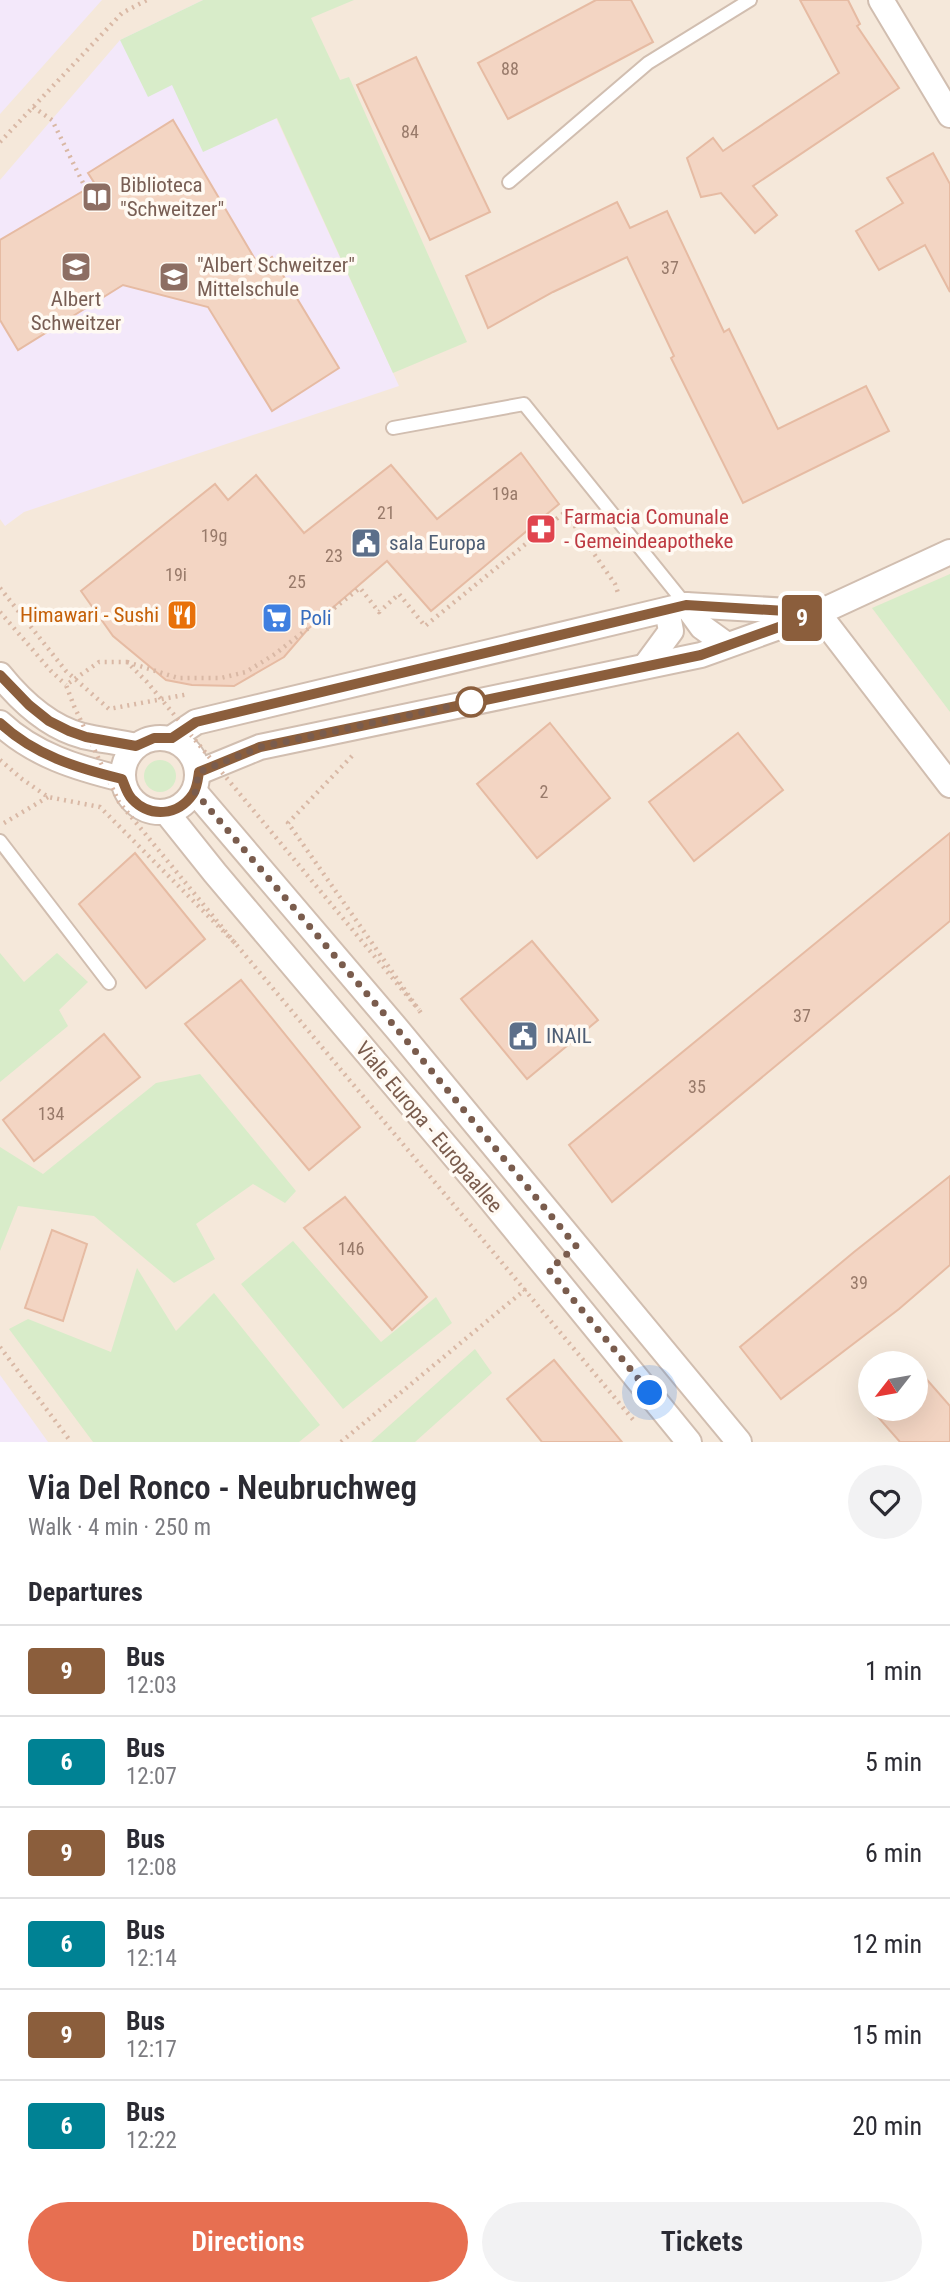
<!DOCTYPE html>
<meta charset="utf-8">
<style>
:root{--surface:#fff;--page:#f2f2f3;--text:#2b2b33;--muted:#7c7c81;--line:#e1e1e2;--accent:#e76f51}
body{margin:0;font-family:"Roboto Condensed",sans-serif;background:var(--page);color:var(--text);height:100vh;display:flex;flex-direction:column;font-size:26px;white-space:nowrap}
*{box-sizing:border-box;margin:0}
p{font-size:23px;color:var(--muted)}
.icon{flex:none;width:38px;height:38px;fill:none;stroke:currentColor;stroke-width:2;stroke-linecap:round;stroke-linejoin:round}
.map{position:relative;height:1442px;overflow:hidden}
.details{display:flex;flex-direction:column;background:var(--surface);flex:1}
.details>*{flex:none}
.badge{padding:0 14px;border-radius:5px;font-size:24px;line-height:46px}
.needle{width:46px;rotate:239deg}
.fabs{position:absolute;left:858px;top:1351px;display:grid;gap:14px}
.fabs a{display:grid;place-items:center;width:70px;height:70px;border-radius:50%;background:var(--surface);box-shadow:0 7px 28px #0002;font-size:35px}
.you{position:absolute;width:35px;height:35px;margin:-18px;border:5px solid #fff;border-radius:50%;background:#1a73e8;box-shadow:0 0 0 10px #1a73e833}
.map>.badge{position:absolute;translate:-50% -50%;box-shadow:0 0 0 4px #fff}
h2{padding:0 28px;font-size:26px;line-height:63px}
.round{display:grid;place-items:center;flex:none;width:74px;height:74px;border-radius:37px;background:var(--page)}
.head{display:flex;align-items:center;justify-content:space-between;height:119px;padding:0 28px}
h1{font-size:33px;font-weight:600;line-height:52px}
.primary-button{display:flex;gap:14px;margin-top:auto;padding:14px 28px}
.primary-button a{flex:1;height:80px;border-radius:42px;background:var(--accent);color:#fff;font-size:28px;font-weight:600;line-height:80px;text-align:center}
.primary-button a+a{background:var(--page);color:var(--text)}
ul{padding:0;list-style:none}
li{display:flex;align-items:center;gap:21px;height:91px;padding:0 28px;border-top:2px solid var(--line)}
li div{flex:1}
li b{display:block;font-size:26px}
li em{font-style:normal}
li .badge{min-width:77px;font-weight:700;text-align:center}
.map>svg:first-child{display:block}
.residential{fill:#f5e8da;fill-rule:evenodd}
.education{fill:#f3e8fa}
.green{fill:#d8ecc9}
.building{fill:#f3d5c3;stroke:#e6bba3;stroke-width:2}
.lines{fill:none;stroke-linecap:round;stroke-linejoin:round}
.service-casing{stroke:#d1beb0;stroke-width:16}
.minor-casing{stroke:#d1beb0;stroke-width:28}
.path{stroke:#d9b8a5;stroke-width:4.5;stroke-dasharray:2 5;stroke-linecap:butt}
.service{stroke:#fff;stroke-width:12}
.minor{stroke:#fff;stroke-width:24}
.path-bridge{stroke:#d9b8a5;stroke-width:4.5;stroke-dasharray:2 5;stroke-linecap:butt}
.line-casing{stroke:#fff;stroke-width:16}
.line{stroke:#8b5e3c;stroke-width:10}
.walk{stroke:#7a5c4d;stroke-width:7;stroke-dasharray:0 12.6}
.stop-dot{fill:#fff;stroke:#8b5e3c;stroke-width:3.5}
.labels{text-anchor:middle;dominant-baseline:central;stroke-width:7;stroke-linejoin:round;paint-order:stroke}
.number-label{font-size:18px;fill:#987a6a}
.education-label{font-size:21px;fill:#785e54;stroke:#fffaf3;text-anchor:start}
.health-label{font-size:21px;fill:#be3a42;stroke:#fffaf3;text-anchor:start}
.service-label{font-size:21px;fill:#4e5e75;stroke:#fffaf3;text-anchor:start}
.food-label{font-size:21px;fill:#c56008;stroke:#fffaf3;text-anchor:end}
.shop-label{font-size:21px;fill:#366cbe;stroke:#fffaf3;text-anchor:start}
.street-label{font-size:21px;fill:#7a5c4d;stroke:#fffaf3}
</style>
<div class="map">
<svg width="950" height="1442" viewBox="0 0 950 1442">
<rect width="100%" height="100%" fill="#fdf6ec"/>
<path class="residential" d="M 0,0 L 950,0 L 950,1442 L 0,1442 ZM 870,1363 L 915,1363 L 915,1409 L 870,1409 Z"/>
<g class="education">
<polygon points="0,0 102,0 0,114"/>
<polygon points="203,0 222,0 399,386 24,512 5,526 0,519 0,180 120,40"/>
<polygon points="0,1375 48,1442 0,1442"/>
</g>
<g class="green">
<polygon points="203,0 354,0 311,18 340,80 349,77 467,342 393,373 277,118 203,152 172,85 148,97 120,40"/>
<polygon points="950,574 950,712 872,608"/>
<circle cx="160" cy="776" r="16"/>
<polygon points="0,953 24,982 57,953 88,982 59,1010 68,1026 0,1082"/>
<polygon points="200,1074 296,1191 285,1203 253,1184 196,1224 215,1259 174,1283 94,1216 18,1206 0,1251 0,1147 43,1174 156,1083"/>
<polygon points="293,1241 381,1342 436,1297 452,1323 343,1409 241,1284"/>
<polygon points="137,1268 176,1331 214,1293 320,1425 299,1442 93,1442 9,1329 28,1319 111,1352"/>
<polygon points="475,1349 492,1373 415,1442 371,1442"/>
</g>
<g class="building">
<polygon points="596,0 631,0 653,42 508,119 478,63"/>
<polygon points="800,0 848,0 860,24 857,26 899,88 753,186 777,215 755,233 721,193 701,197 687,158 713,138 723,151 839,73"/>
<polygon points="416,57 490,212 430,240 357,85"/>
<polygon points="173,120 259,266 272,257 339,368 272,411 208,307 123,285 18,350 0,320 0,240 95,184 88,173"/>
<polygon points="933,153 950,184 950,292 925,245 879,270 856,231 903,203 887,178"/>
<polygon points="617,202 630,228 667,211 724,332 729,329 778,429 866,386 889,431 743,503 671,358 674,356 627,257 553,292 488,328 466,276"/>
<polygon points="521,453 559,504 431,611 387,561 308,629 284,657 234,686 192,685 166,680 113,636 81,591 215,484 228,500 256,475 304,533 391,465 437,519"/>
<polygon points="550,723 610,798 537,858 477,784"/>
<polygon points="738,733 783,790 694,861 649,802"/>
<polygon points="950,833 950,921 612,1202 569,1145"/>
<polygon points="135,853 205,939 146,988 79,904"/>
<polygon points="532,941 598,1020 527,1079 461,999"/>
<polygon points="241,980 360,1127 309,1170 185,1024"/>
<polygon points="104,1034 140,1077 34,1161 3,1120"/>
<polygon points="950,1176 950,1265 899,1309 781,1399 740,1347 854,1252"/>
<polygon points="345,1197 427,1297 392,1330 304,1228"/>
<polygon points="52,1230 87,1244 63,1321 25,1308"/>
<polygon points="554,1360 622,1442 542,1442 507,1399"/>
<polygon points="915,1366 950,1406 950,1442 900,1442 871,1409 915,1409"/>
</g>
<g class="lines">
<g class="service-casing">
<g id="service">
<polyline points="509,182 648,63 750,0"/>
<polyline points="393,428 524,404 686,605"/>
<polyline points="0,841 109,983"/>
</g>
</g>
<g class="minor-casing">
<g id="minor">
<polyline points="881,0 950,115"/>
<polyline points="686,605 702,627 727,645"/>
<polyline points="818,613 950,785"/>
<polyline points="646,665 671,631 667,610"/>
<path d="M 0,675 C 21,701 49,727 83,736 C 100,740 119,742 136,746"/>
<path d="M 0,723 C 34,755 77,768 122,779"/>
<circle cx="160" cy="775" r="37"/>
<polyline points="172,738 196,722 686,605 807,612"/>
<polyline points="199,772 260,747 701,655 818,613 950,552"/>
<polyline points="195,792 397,1029 739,1442"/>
<polyline points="167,813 215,873 478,1184 689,1442"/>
</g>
</g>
<g class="path">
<polyline points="33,107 52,120 86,189"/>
<polyline points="0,142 122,13 147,0"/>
<polyline points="0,588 66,671 109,709 189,694"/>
<polyline points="0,612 51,671 66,685"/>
<polyline points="127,662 178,678 221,678 246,672 275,654 360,588 379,612 399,594 425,626 565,512 615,584 619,596"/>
<polyline points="352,756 288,823 421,1013"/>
<polyline points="0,760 22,779 48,797 100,807 235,943 635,1422"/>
<polyline points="4,823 48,797"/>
<polyline points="0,1347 71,1442"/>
<polyline points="341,1442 527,1288"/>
</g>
<use href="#service" class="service"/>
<use href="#minor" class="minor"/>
<polyline class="path-bridge" points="235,943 119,802 74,706 66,685 99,662 127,662 147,682 419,1010"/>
</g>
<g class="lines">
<g class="line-casing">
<path id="line" d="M 0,675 L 29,705 L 49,721 L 69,731 L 86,737 L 136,746 L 154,738 L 172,738 L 196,722 L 686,605 L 818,613 L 701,655 L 260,747 L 199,772 C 198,779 197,788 193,794 C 178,816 150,818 132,799 C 127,794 125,786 122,779 C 77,768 34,755 0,723"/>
</g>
<use href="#line" class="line"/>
<polyline class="walk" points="471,702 260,747 199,772 195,792 397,1029 576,1246 549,1270 650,1393"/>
</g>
<defs>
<g id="library-square" transform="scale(1.575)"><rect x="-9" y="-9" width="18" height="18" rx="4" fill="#8d6e63" stroke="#fffaf3"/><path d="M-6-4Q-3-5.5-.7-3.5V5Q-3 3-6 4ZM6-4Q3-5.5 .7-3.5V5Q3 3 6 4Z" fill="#fff"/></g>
<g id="school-square" transform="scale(1.575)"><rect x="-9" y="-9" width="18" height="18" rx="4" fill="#8d6e63" stroke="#fffaf3"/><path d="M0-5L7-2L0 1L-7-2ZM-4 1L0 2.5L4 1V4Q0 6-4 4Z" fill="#fff"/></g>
<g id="pharmacy-square" transform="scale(1.575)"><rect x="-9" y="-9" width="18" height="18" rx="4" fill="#e0444e" stroke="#fffaf3"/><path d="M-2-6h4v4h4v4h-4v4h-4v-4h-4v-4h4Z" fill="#fff"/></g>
<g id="civic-square" transform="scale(1.575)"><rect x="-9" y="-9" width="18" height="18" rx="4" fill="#5c6f8a" stroke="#fffaf3"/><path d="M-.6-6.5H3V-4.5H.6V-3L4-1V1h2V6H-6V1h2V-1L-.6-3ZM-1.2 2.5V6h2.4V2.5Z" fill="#fff"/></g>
<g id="restaurant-square" transform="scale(1.575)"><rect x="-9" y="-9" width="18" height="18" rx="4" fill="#e8710a" stroke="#fffaf3"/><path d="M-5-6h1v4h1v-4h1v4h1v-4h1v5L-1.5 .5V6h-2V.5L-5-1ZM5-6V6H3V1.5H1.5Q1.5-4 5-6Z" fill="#fff"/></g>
<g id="supermarket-square" transform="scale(1.575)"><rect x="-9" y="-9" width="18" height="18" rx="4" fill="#3f7fe0" stroke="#fffaf3"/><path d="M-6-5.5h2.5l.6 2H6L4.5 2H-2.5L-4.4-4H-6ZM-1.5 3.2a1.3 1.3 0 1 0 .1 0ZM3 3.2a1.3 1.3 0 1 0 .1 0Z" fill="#fff"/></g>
</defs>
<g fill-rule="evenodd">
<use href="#library-square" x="97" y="197"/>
<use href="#school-square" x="76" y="267"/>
<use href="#school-square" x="174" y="277"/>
<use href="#pharmacy-square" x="541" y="529"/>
<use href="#civic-square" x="366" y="543"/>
<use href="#restaurant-square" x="182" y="615"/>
<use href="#supermarket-square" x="277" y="618"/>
<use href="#civic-square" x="523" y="1036"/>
</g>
<circle class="stop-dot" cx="471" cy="702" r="14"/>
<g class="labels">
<g class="number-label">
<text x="510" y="68">88</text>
<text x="410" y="131">84</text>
<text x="670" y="267">37</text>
<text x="505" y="493">19a</text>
<text x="386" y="512">21</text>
<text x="214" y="535">19g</text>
<text x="334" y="555">23</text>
<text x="176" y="574">19i</text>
<text x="297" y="581">25</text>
<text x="544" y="791">2</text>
<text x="802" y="1015">37</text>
<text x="697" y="1086">35</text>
<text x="51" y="1113">134</text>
<text x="351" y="1248">146</text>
<text x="859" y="1282">39</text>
</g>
<g class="education-label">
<text x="120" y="185">Biblioteca<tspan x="120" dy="24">"Schweitzer"</tspan></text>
<text x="197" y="265">"Albert Schweitzer"<tspan x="197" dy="24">Mittelschule</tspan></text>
<text x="76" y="299" text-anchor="middle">Albert<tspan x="76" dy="24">Schweitzer</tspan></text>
</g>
<g class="health-label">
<text x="564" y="517">Farmacia Comunale<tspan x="564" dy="24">- Gemeindeapotheke</tspan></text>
</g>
<g class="service-label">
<text x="389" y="543">sala Europa</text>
<text x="546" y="1036">INAIL</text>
</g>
<g class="food-label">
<text x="159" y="615">Himawari - Sushi</text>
</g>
<g class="shop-label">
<text x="300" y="618">Poli</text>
</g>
<g class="street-label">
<text transform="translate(429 1127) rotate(50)">Viale Europa - Europaallee</text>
</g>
</g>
</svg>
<div class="fabs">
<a><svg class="needle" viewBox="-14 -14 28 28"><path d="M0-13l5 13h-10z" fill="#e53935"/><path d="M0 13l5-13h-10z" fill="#7c7c81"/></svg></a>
</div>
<div class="you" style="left:650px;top:1393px"></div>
<b class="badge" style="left:802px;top:618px;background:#8b5e3c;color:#fff">9</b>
</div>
<section class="details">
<div class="head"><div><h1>Via Del Ronco - Neubruchweg</h1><p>Walk · 4 min · 250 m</p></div><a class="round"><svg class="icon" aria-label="heart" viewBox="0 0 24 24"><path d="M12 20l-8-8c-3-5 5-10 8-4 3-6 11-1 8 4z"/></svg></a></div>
<h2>Departures</h2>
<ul>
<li><span class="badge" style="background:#8b5e3c;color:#fff">9</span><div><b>Bus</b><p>12:03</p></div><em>1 min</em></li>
<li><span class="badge" style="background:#008294;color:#fff">6</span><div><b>Bus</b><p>12:07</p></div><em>5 min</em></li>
<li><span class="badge" style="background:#8b5e3c;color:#fff">9</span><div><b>Bus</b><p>12:08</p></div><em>6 min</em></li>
<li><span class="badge" style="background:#008294;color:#fff">6</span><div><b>Bus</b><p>12:14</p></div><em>12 min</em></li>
<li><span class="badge" style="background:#8b5e3c;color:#fff">9</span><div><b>Bus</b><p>12:17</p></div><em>15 min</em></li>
<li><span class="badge" style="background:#008294;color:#fff">6</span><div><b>Bus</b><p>12:22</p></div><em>20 min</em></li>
</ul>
<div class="primary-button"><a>Directions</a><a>Tickets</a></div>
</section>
